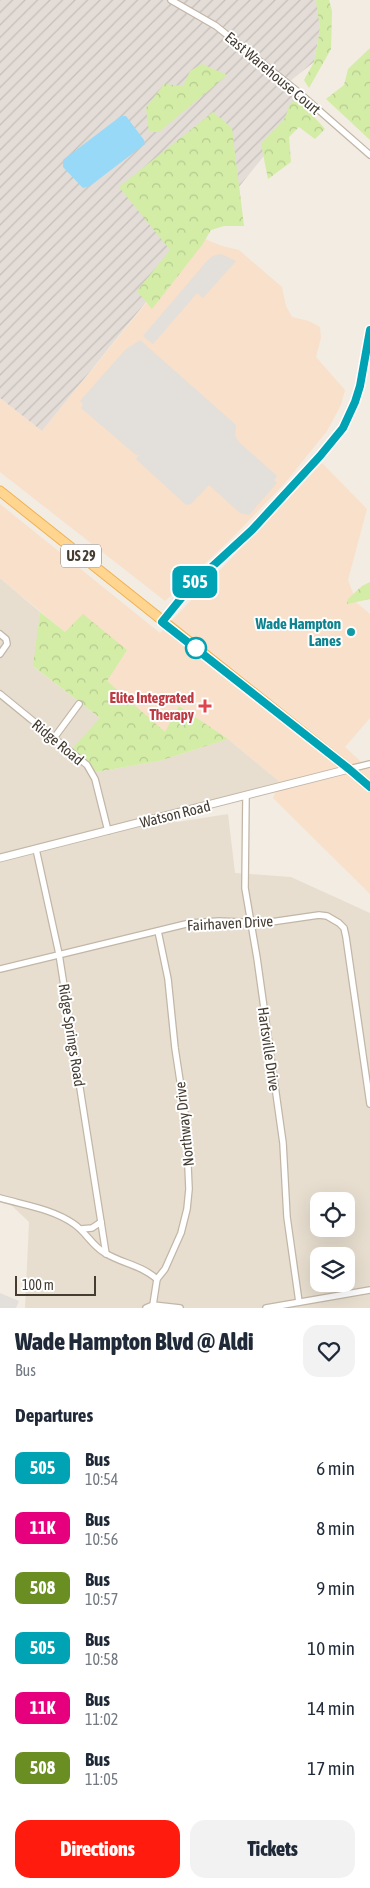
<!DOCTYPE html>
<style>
:root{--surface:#fff;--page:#f2f2f3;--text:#1f2937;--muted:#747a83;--accent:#ff1b0d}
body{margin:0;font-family:"Asap Condensed",sans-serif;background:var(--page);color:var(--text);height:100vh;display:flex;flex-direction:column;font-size:19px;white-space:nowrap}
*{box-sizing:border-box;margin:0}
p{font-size:16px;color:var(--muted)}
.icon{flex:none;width:28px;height:28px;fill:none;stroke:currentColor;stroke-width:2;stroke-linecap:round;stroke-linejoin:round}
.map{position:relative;height:1308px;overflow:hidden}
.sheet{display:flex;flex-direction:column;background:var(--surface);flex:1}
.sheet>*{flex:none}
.badge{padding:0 10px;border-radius:8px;font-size:18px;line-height:32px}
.controls{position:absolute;left:310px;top:1192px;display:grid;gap:10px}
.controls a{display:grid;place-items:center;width:45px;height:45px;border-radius:10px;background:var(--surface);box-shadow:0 5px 20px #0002;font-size:25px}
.scale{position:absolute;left:15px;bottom:12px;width:81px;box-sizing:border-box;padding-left:5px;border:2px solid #453c32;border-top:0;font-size:14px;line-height:18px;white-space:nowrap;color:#453c32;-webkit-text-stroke:4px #fff;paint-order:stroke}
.map>.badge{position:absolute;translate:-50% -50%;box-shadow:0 0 0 2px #fff}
h2{padding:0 15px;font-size:19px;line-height:45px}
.round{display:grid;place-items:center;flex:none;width:52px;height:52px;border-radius:15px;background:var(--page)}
.head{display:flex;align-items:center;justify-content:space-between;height:85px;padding:0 15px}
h1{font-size:24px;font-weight:800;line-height:38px}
.button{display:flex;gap:10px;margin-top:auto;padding:10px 15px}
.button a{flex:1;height:58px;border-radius:15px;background:var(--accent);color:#fff;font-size:20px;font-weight:800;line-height:58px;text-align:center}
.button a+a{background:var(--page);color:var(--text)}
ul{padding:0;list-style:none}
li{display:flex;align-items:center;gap:15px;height:60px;padding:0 15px}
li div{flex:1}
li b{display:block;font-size:19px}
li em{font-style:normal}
li .badge{min-width:55px;font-weight:700;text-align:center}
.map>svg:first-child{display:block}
.residential{fill:#e7decf;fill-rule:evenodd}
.commercial{fill:#f8e0ca}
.industrial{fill:url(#industrial-furrows)}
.forest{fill:url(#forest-crowns)}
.parking{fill:#e3dfdb}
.water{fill:#97d9f7}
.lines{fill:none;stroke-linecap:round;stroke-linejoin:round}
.minor-casing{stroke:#c2b6a7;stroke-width:8}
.tertiary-casing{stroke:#c2b6a7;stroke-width:9}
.primary-casing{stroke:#efb254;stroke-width:11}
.minor{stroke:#fff;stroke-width:5.5}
.tertiary{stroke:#fff;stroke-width:7}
.primary{stroke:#ffd58f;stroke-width:9}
.line-casing{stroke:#fff;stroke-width:11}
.line{stroke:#00a3b4;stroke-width:8}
.culture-dot{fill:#0f9aa8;stroke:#fff;stroke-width:2}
.stop-dot{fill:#fff;stroke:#00a3b4;stroke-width:2.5}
.health-dot{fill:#e0444e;stroke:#fff;stroke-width:2}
.labels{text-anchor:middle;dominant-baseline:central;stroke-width:4;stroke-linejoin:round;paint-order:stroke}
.shield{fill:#fff;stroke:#7d7670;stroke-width:1}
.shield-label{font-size:14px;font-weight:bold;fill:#453c32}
.street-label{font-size:15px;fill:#453c32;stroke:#fff}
.culture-label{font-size:15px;font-weight:bold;fill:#0d838f;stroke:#fff;text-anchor:end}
.health-label{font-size:15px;font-weight:bold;fill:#be3a42;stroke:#fff;text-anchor:end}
</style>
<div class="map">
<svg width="370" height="1308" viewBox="0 0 370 1308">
<defs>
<pattern id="industrial-furrows" width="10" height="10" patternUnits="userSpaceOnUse" patternTransform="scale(1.25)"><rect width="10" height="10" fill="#e4ddd7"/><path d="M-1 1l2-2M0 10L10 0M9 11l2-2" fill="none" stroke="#c5bfb9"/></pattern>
<pattern id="forest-crowns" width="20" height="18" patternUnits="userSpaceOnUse" patternTransform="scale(1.25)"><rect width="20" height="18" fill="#d3eca6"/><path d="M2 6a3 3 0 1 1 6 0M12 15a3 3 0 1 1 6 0" fill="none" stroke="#b6cb8f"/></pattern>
</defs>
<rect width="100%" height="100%" fill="#f3ece2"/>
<path class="residential" d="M 0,578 L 40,612 L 34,667 L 100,718 L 96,772 L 159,761 L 228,739 L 280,782 L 174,810 L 177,822 L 228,814 L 235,873 L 291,877 L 370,913 L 370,1308 L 25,1308 L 29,1222 L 10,1204 L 0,1201 ZM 319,1201 L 346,1201 L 346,1229 L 319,1229 ZM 319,1256 L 346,1256 L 346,1284 L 319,1284 Z"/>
<g class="commercial">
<polygon points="200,237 222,246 239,250 282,287 286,306 292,317 309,321 320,327 321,338 316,357 345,390 341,405 327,431 285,483 231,539 165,601 0,472 0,398 42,431"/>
<polygon points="322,463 367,509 348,580 357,603 370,614 370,718 345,747 370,770 370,894 273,798 280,782 228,739 179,706 165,733 106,681 127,650 65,632 0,578 0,504 160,633"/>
</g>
<polygon class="industrial" points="0,0 316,0 318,6 320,29 314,62 289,82 305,105 42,431 0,398"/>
<g class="forest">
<polygon points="316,0 329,0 332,11 331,49 309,88 304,80 314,62 320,29"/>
<polygon points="370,48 370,140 326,99 344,85 348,69"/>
<polygon points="202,64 227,75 159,132 149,132 146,108 164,84 183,86 190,71"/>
<polygon points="296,97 325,129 315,139 299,127 289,137 291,162 268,179 261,144 285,118 289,106"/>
<polygon points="213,112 232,128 244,226 224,226 211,230 202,245 152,309 137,291 170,250 119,187"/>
<polygon points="370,582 370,599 347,604 348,599 362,586"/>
<polygon points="40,612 65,632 83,614 127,650 107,681 165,732 179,706 228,739 159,761 96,772 73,748 100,718 33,666"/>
</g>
<g class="parking">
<polygon points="221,254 236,261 203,298 197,293 153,344 143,336 207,261 213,256"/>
<polygon points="140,340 236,425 235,436 239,442 277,476 274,480 277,483 249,515 240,513 209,485 191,504 186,505 136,459 140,454 136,455 81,408 83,404 80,401 125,350"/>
<polygon points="0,1293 19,1301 16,1308 0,1308"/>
</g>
<polygon class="water" points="121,116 126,116 144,140 145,144 90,186 83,188 63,167 63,160"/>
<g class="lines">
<g class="minor-casing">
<g id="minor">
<polyline points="171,0 216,26 297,91 370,155"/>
<polyline points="162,621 191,586 251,530 320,456 343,428 355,402 360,386 370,330"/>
<polyline points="0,634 6,639 7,644 0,654"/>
<polyline points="0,694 87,765 95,779 108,831"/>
<polyline points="54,738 79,704"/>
<polyline points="349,769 370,764"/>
<polyline points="246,796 245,888 257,958 283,1143 287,1217 299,1302"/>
<polyline points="36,849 59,954 106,1254"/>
<polyline points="0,969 190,923 219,921 264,923 319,915 327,916 339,923 344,928 346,937 370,1104"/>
<path d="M 0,1198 C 24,1205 53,1209 74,1224 C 86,1232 92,1246 105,1253 C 123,1264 139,1264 157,1279"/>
<polyline points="81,1229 92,1228 101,1222"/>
<polyline points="153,1305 180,1308"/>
<polyline points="146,1308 153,1305 157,1279 165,1269 181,1233 187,1209 189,1189 186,1120 175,1048 168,979 158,931"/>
<polyline points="266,1308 370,1290"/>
</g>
</g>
<g class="tertiary-casing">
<polyline id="tertiary" points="0,858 349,769"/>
</g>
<g class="primary-casing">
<polyline id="primary" points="0,491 349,769 370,787"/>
</g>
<use href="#minor" class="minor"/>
<use href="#tertiary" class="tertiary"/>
<use href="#primary" class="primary"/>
</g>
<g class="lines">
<g class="line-casing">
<polyline id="line" points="370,330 360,386 355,402 343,428 320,456 252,530 191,586 162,622 349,769 370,787"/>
</g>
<use href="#line" class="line"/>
</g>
<circle class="culture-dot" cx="351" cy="632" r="5"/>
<circle class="stop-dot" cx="196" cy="648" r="10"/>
<path class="health-dot" d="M202.5 698.5h5v5h5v5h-5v5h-5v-5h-5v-5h5z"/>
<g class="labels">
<rect class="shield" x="61" y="544.5" width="40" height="23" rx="4"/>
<g class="shield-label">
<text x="81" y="556">US 29</text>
</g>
<g class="street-label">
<text transform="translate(273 73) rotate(40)">East Warehouse Court</text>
<text transform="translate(58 742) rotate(40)">Ridge Road</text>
<text transform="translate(175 814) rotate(-14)">Watson Road</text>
<text transform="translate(230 923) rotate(-3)">Fairhaven Drive</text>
<text transform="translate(72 1035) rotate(81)">Ridge Springs Road</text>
<text transform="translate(269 1049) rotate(82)">Hartsville Drive</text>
<text transform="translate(184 1124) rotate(-96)">Northway Drive</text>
</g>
<g class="culture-label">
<text x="341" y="623">Wade Hampton<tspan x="341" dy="17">Lanes</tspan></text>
</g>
<g class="health-label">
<text x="194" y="697">Elite Integrated<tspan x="194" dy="17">Therapy</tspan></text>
</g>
</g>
</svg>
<div class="controls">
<a><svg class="icon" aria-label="locate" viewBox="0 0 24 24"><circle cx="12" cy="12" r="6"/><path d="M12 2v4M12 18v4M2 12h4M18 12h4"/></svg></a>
<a><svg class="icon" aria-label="layers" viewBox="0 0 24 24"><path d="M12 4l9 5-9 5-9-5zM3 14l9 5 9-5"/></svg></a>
</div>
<div class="scale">100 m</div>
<b class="badge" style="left:195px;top:582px;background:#00a3b4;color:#fff">505</b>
</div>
<section class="sheet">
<div class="head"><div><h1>Wade Hampton Blvd @ Aldi</h1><p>Bus</p></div><a class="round"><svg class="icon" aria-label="heart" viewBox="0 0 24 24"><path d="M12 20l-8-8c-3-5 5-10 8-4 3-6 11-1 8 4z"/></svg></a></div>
<h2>Departures</h2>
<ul>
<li><span class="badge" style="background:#00a3b4;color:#fff">505</span><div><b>Bus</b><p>10:54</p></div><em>6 min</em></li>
<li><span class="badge" style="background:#e6007e;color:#fff">11K</span><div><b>Bus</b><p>10:56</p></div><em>8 min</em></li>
<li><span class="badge" style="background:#6b8e23;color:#fff">508</span><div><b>Bus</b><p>10:57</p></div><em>9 min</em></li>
<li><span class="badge" style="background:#00a3b4;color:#fff">505</span><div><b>Bus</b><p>10:58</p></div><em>10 min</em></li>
<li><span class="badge" style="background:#e6007e;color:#fff">11K</span><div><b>Bus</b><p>11:02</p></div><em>14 min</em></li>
<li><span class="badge" style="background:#6b8e23;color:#fff">508</span><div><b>Bus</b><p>11:05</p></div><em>17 min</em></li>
</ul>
<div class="button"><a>Directions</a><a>Tickets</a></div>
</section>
